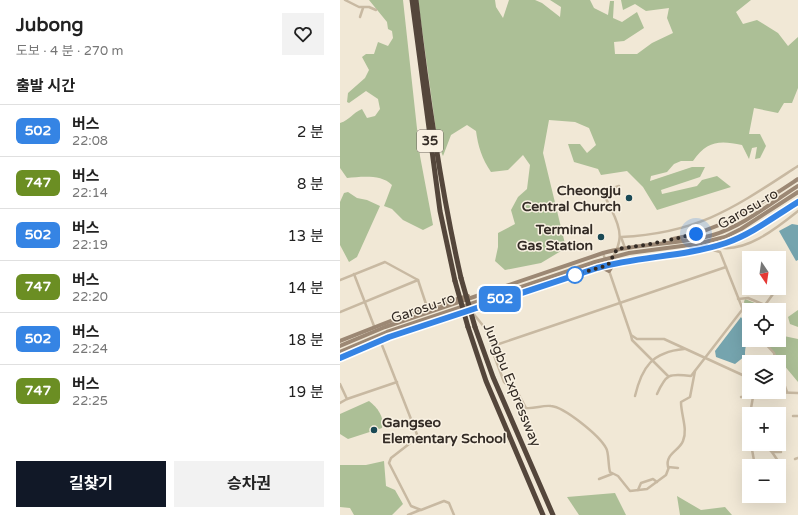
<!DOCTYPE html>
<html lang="ko">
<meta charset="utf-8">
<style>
:root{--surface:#fff;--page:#f2f2f2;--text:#222;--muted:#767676;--line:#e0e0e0;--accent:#111827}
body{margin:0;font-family:"Varela Round","Noto Sans KR",sans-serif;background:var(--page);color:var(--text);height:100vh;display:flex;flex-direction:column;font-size:15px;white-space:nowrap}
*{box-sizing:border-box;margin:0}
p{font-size:13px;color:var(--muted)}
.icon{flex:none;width:22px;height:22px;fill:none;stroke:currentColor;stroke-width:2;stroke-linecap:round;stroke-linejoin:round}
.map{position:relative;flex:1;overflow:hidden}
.sheet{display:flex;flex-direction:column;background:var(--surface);width:340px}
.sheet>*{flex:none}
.badge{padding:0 8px;border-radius:6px;font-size:14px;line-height:26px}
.needle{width:26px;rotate:167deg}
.buttons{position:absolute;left:402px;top:251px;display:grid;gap:8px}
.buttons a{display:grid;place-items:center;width:44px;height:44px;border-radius:0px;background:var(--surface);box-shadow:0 4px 16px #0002;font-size:20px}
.you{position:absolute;width:20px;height:20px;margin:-10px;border:3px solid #fff;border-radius:50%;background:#1a73e8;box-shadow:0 0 0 6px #1a73e833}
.map>.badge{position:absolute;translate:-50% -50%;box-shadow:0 0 0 2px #fff}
h2{padding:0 16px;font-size:15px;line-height:36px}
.round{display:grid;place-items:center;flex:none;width:42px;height:42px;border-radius:0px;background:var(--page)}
.head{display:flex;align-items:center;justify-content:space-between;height:68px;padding:0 16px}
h1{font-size:19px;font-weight:700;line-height:30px}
.button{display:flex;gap:8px;margin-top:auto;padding:8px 16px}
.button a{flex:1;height:46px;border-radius:0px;background:var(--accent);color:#fff;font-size:16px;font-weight:700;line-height:46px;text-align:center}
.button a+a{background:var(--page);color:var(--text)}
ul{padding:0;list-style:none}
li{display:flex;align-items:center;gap:12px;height:52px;padding:0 16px;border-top:1px solid var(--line)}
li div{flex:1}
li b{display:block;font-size:15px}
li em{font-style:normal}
li .badge{min-width:44px;font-weight:700;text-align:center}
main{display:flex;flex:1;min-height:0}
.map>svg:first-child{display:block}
.green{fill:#acbf96}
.water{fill:#75a4ae}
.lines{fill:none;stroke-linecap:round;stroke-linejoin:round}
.street{stroke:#c8b9a2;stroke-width:2.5}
.secondary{stroke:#9c8874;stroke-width:4}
.highway{stroke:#54463b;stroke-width:5}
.highway-bridge{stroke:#54463b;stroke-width:5}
.line-casing{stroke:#fff;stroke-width:9}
.line{stroke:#3584e4;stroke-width:6}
.walk{stroke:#332b25;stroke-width:4;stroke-dasharray:0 7.2}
.poi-dot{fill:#1a4955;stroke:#f9f1e2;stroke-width:1.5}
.stop-dot{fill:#fff;stroke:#3584e4;stroke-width:2}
.labels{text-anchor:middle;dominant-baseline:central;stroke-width:3;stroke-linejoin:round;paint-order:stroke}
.shield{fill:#f9f1e2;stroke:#6e665e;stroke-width:1}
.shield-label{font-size:13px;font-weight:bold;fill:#332b25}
.poi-label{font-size:14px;font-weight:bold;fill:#332b25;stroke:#f9f1e2;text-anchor:end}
.street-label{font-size:14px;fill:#332b25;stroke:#f9f1e2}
</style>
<main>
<section class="sheet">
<div class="head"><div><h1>Jubong</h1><p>도보 · 4 분 · 270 m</p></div><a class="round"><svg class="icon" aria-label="heart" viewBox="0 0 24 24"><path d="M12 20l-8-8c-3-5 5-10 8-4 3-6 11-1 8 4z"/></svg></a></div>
<h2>출발 시간</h2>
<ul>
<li><span class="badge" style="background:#3584e4;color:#fff">502</span><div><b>버스</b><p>22:08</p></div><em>2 분</em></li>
<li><span class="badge" style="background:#6b8e23;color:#fff">747</span><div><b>버스</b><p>22:14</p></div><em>8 분</em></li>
<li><span class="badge" style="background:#3584e4;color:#fff">502</span><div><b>버스</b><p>22:19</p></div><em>13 분</em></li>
<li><span class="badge" style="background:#6b8e23;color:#fff">747</span><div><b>버스</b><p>22:20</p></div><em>14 분</em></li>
<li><span class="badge" style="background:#3584e4;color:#fff">502</span><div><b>버스</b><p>22:24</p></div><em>18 분</em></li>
<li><span class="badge" style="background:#6b8e23;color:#fff">747</span><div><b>버스</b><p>22:25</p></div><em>19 분</em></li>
</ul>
<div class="button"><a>길찾기</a><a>승차권</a></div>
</section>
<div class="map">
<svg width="458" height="515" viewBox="0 0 458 515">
<rect width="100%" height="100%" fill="#f1e8d6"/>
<g class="green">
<path d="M 29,0 L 63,0 L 80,156 L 93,225 L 83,230 L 63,220 L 52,209 L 44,206 L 52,185 C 41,174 21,177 7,178 L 0,168 L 0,123 C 10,120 12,113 22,109 L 27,118 L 35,116 L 40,109 L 38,99 L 26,91 L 9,103 L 7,102 L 8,93 L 25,78 L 29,70 L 22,57 L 26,54 L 34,54 L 38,42 L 48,46 L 53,38 L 52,31 L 48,29 L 47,22 Z"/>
<path d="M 78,0 L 155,0 L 156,7 L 163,18 L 169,0 L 195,0 L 202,3 L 220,17 L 221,7 L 210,0 L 250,0 L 254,8 L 268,15 L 270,1 L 274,1 L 273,18 L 282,22 L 297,12 L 304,28 L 284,41 L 274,42 L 275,54 L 297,54 L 312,43 L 333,33 L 327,18 L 329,8 L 306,11 L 295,4 L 283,10 L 281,0 L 411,0 L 396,12 L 403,24 L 417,20 L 438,33 L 448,46 L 458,37 L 458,88 L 452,103 L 444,103 L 438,113 L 414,108 L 409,134 L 420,134 L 426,146 L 420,158 L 415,159 L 417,147 L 412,148 L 409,159 L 402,145 C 379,140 367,141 353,161 L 341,161 L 334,164 L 327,172 L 311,176 L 310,181 L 352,167 L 365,167 L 360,177 L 321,190 L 322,194 L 357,186 L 362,180 L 377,176 L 391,187 L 317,210 L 303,187 L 287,171 L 261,175 L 258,169 L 234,162 L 228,144 L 240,144 L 247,153 L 256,145 L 249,128 L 235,122 L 209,120 L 203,153 L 226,248 L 201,263 L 165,270 L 155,261 L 158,247 L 158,233 L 175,224 L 171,210 L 178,197 L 187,189 L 190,165 L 183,155 L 168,170 L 151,172 C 142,159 138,146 136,131 L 127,125 L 111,135 L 103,156 L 98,145 Z"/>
<polygon points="8,192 17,198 27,200 40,206 17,257 9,262 0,245 0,202 4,193"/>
<polygon points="405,299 432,310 409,310 409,320 404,302"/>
<polygon points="458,310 458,327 450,324 448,317"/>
<polygon points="439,312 442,314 439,335 458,339 458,382 423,340 439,340"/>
<path d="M 29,401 C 37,407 45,417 42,428 L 8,439 L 0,434 L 0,414 Z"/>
<polygon points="44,461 46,486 55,490 63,504 52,515 14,515 10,508 0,507 0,465 26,465"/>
<polygon points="275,493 286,515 239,515 227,497"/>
<polygon points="337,496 361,510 385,507 392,515 340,515"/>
</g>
<g class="water">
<polygon points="452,224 458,225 458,260 456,261 439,231"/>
<path d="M 401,317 C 415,338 405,335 405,356 L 395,364 L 376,357 L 375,351 Z"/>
</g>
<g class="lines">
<g class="street">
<polyline points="5,0 19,7 29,7 36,10"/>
<polyline points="20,17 23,8"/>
<path d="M 377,247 C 405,254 438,227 458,211"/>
<path d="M 285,248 L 281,237 C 360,233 395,207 458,166"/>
<polyline points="369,249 380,252 409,325"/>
<polyline points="263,253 291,335 297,339 324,339 409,378"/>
<path d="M 268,265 C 283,243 283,232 271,209 C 268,203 265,198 264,191 L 279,186"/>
<polyline points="14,274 34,326"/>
<polyline points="0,280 45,262 78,280 87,307"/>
<polyline points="398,299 408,298 425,305 433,294"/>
<polyline points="0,312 78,280"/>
<path d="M 133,313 C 140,323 155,336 152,350 L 164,382 L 179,395 L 186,408 C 195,409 202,405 211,406 C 224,407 259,435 266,448 C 269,452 268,465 270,472 L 278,476 L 290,491 L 307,489 L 326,475 L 329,467"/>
<polyline points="291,335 292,340 328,376"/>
<polyline points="40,340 78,437 51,458 49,463 71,506 81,510 104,501 109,503 114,515"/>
<polyline points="422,340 434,353 436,362"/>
<polyline points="153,346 386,267"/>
<polyline points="439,370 447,392"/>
<polyline points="0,384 7,399"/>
<polyline points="428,392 458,393"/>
<path d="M 317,394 C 326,374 329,373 351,376 L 402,310"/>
<path d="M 295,396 C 302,367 312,352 344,349"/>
<polyline points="401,397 417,396 421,392"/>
<polyline points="0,403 7,399 57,382"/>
<polyline points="410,414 413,397"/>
<polyline points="453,416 458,416"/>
<polyline points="411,444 427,447 432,452 441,452"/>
<polyline points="411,444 415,466"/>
<polyline points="432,452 438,461"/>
<polyline points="455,459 458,458"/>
<path d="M 338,468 L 328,467 C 325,454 339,451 343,441 C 348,429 341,415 341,402 L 350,397 L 355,371"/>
<polyline points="259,479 272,474"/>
<polyline points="298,490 301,483 313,479 317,482"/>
<polyline points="68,515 80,510"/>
</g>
<g class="secondary">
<path d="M 333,239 C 382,230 417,206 458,179"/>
<polyline points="261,267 269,271 274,263"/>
<polyline points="0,341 76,311 128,296"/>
<path d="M 0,346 L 45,327 L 263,253 C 299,243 337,245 373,235 C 403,226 431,203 458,186"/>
<polyline points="0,352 47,332 255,262 289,253 357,244 385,237 401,229 458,192"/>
<path d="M 0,358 L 49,337 L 257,268 C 299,256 345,257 386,243 C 412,234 435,216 458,202"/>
</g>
<g class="highway">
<polyline points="72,0 100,211 115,281"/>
<path d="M 76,0 C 87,94 100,186 121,278"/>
<polyline points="128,327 146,381 203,515"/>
<polyline points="135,327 153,377 213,515"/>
</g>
<g class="highway-bridge">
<polyline points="121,278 135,327"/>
<polyline points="115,281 128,327"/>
</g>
</g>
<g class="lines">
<g class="line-casing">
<path id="line" d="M 0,358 L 49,337 L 257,268 C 299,256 344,257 386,243 C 412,234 435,216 458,202"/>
</g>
<use href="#line" class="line"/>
<polyline class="walk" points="235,275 268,265 277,249 311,244 356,234"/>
</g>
<g class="poi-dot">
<circle cx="289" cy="198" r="4"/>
<circle cx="261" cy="237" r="4"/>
<circle cx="34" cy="430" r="4"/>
</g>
<circle class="stop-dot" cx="235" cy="275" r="8"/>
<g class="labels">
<rect class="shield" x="77" y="130" width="26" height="22" rx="3"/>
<g class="shield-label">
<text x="90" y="141">35</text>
</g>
<g class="poi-label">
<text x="281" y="190">Cheongju<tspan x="281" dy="16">Central Church</tspan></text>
<text x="253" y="229">Terminal<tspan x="253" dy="16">Gas Station</tspan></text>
<text x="42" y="422" text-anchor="start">Gangseo<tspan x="42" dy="16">Elementary School</tspan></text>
</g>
<g class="street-label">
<text transform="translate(408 209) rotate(-30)">Garosu-ro</text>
<text transform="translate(83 308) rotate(-19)">Garosu-ro</text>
<text transform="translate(172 385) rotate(68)">Jungbu Expressway</text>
</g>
</g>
</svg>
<div class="buttons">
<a><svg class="needle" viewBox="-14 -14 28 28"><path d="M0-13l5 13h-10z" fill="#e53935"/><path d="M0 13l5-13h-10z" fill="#767676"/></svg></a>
<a><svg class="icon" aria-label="locate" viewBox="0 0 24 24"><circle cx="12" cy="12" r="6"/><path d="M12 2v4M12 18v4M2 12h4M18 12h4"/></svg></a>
<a><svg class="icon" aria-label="layers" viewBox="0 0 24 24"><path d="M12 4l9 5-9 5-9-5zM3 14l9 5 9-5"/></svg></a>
<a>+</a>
<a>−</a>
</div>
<div class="you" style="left:356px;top:234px"></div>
<b class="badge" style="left:160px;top:299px;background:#3584e4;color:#fff">502</b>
</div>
</main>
